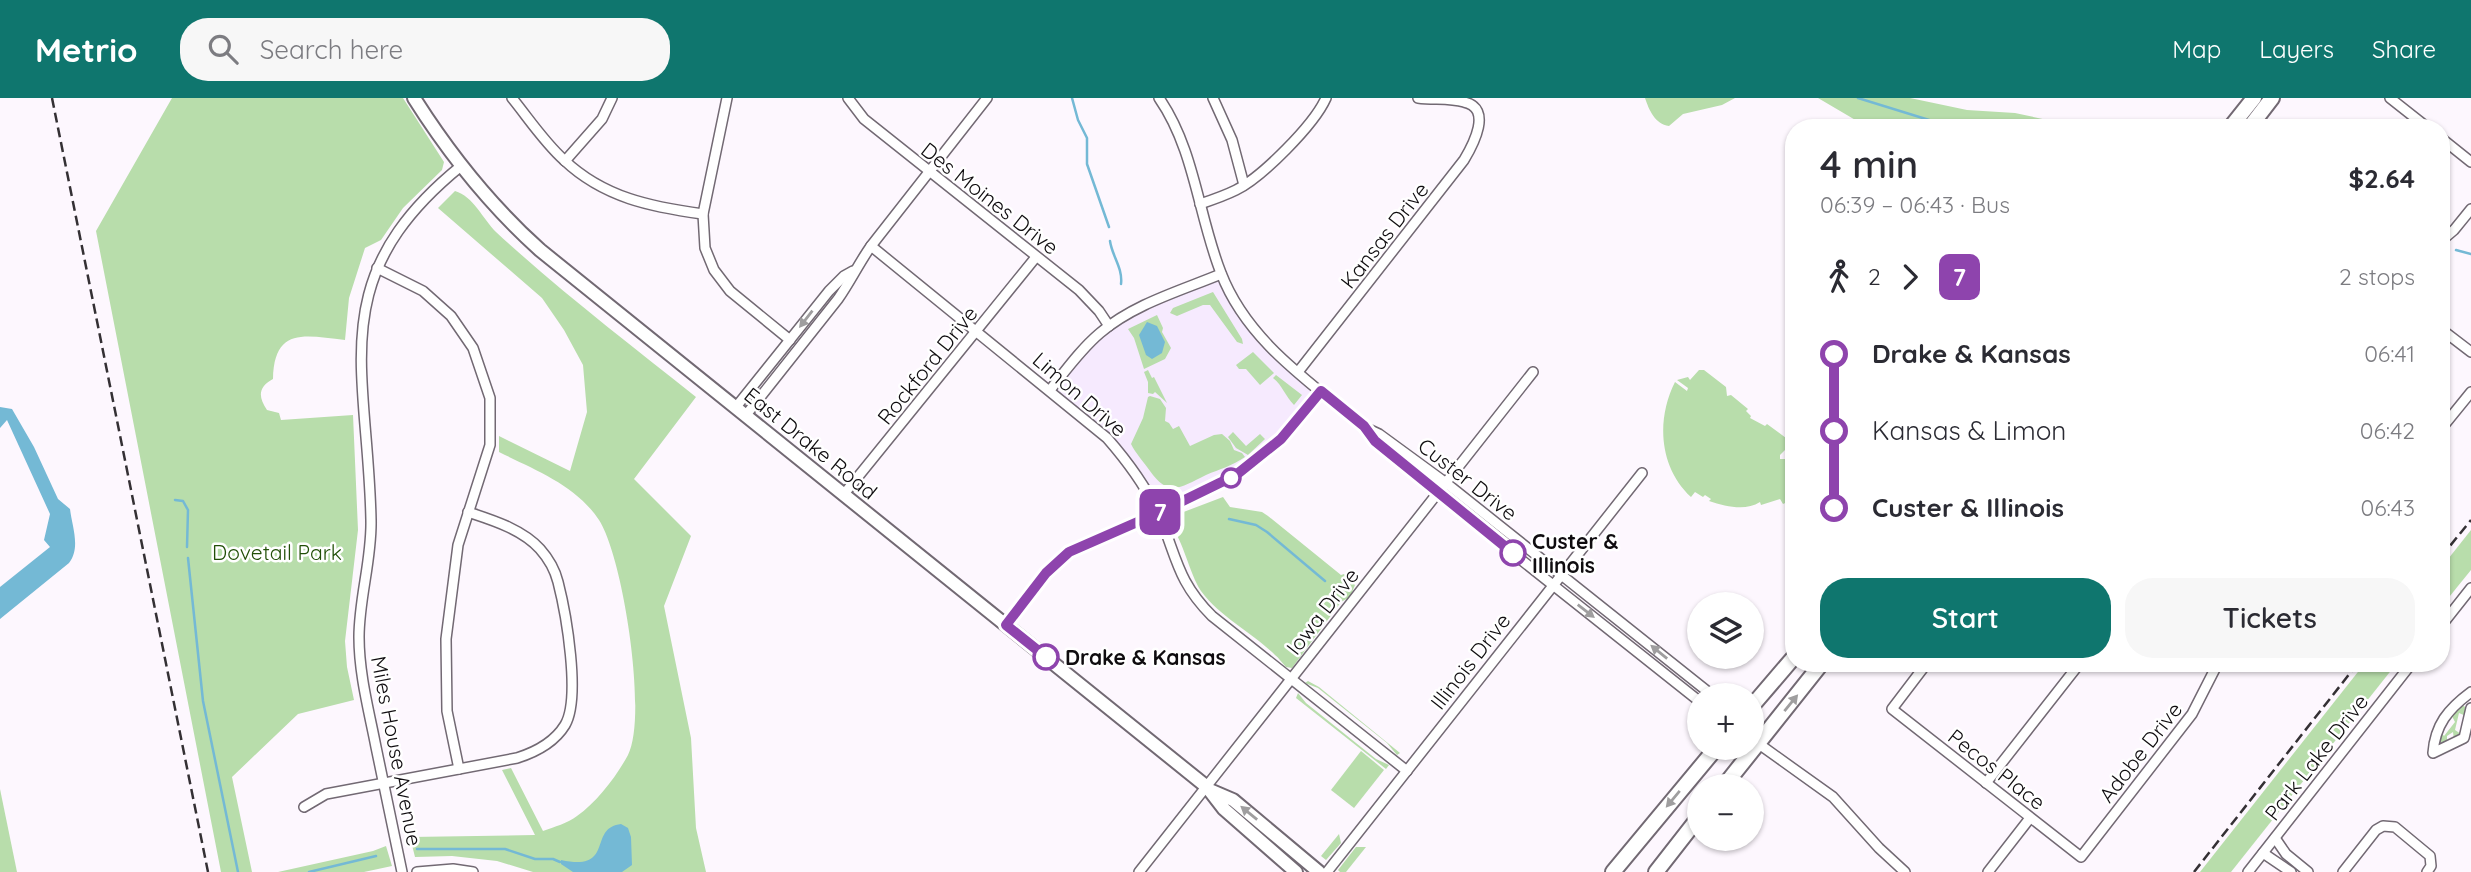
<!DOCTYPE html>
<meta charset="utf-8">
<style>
:root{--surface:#fff;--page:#f7f7f7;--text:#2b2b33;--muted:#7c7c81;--accent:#0f766e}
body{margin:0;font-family:Quicksand,sans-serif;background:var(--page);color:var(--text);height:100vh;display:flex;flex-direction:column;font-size:26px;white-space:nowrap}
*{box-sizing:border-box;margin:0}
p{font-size:23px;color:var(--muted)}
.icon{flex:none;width:38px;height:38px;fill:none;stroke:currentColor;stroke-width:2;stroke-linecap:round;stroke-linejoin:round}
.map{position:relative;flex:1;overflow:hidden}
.side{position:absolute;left:1785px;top:21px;width:665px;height:553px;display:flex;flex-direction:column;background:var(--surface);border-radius:28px;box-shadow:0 2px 5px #0004}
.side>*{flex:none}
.badge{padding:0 14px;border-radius:10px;font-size:24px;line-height:46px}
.fabs{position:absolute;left:1687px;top:494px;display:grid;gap:14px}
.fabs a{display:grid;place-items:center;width:77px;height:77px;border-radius:50%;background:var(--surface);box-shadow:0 2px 5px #0004;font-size:35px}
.map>.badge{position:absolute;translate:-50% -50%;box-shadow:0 0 0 4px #fff}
.legs{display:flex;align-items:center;gap:10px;height:77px;padding:0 35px;font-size:23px}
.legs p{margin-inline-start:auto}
.head{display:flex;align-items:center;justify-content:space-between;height:119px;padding:0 35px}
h1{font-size:38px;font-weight:600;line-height:52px}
.cta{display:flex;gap:14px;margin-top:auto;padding:14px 35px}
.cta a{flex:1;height:80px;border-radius:28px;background:var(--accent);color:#fff;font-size:28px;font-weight:600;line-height:80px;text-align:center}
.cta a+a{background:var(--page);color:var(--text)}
ul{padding:0 35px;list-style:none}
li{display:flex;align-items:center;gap:24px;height:77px;font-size:26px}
li i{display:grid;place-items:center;width:10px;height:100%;margin:0 9px;background:currentColor}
li i::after{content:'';width:18px;height:18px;margin:-9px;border:5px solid;border-radius:50%;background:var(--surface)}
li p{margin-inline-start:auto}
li:first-child i{background:linear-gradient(#0000 50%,currentColor 0)}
li:last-child i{background:linear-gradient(currentColor 50%,#0000 0)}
header{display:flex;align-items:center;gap:42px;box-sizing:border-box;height:98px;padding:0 35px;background:var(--accent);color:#fff}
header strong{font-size:33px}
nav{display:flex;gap:38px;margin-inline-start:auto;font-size:24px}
.search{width:490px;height:63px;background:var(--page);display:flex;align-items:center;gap:18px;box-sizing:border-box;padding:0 24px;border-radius:28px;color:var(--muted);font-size:26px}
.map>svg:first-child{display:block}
.education{fill:#f6eafe}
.green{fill:#b8ddab}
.water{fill:#74b9d5}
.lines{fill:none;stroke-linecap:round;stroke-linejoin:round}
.stream{stroke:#74b9d5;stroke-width:2.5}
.street-casing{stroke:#726973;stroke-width:12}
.secondary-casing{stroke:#726973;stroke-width:16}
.primary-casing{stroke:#726973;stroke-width:18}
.street{stroke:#fff;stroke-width:9}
.secondary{stroke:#fff;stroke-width:12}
.primary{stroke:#fff;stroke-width:14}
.rail{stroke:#343034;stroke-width:2.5;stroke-dasharray:10 5;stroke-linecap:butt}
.oneway{fill:#9f9e9f}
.line-1-casing{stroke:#fff;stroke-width:16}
.line-1{stroke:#8e44ad;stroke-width:10}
.stop-1-dot{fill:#fff;stroke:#8e44ad;stroke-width:3.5}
.labels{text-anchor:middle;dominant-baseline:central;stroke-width:5;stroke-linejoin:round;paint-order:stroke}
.street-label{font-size:21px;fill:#0f0c0f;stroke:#fff}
.stop-label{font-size:21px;font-weight:bold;fill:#0f0c0f;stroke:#fff;text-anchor:start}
.park-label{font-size:21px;fill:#214f07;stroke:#fff}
</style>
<header>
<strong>Metrio</strong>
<div class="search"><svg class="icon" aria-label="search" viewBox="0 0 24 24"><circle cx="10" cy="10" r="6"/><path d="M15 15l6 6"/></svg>Search here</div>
<nav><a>Map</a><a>Layers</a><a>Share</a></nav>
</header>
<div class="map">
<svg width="2471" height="774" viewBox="0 0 2471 774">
<rect width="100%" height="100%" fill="#fdf7fe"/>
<polygon class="education" points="1221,176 1244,218 1321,293 1249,369 1158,415 1122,357 1050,292 1109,228"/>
<g class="green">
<path d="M 172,0 L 403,0 L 444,64 L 442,72 L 403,110 L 381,142 L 365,150 L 349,200 L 345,242 C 306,238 274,228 273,281 C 258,289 258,299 267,312 L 279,315 L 281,322 L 353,317 L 358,432 L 345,543 L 347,569 L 354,602 L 298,616 L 232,679 L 252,774 L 221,774 L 96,133 Z"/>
<path d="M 1645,0 L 1735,0 L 1722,7 L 1683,16 L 1669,28 C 1655,26 1649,12 1645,0 Z"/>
<polygon points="1818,0 1910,0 1967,12 2015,15 2066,26 2073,30 1869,30"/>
<path d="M 455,93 C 473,98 483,121 496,134 C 559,192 628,245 696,299 L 634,381 L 691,438 L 664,508 L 691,640 L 696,730 L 706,774 L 533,774 L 497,763 L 452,758 L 415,759 L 410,739 L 535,737 L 502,672 L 511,670 L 543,733 C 554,729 568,725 577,718 C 597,704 616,679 628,657 C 648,618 623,459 599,422 C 576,387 535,372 499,354 L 499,338 L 570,373 L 587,314 L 583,267 L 564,232 L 542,200 L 438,110 Z"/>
<polygon points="1213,194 1242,241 1243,246 1237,244 1210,207 1203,207 1177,218 1170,215 1173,210"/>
<polygon points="1157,217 1163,230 1162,234 1171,250 1165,261 1144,271 1134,240 1128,231"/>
<polygon points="1253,254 1274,275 1260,287 1246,271 1239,271 1236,267"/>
<polygon points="1148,272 1152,280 1154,279 1167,305 1155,294 1153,296 1148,295 1148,284 1144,274"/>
<path d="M 1699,272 L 1704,272 L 1726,289 L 1727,298 L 1731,297 L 1748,311 L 1746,313 L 1751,318 L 1750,320 L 1765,328 L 1767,326 L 1786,340 L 1788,349 L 1780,357 L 1780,361 L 1786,361 L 1787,367 L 1790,367 L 1790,376 L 1793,376 L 1794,401 L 1783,406 L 1780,401 L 1761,407 L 1760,404 C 1746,413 1727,409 1709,403 L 1711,401 L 1705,397 L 1703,399 L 1695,394 L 1691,399 C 1659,369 1656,322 1675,284 L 1687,293 L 1688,290 L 1677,282 L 1688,279 L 1690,282 Z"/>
<path d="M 1276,277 L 1302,297 L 1294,307 C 1285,298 1283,288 1273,280 Z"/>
<path d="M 1150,298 L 1160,301 L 1166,310 L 1165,323 L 1169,325 L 1173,331 L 1179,328 L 1190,348 L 1214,337 L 1222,336 L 1230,343 L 1234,352 L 1242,355 L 1245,359 C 1232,368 1220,371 1206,377 C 1181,389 1169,400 1150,373 C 1144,364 1136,356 1131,346 L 1143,320 L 1148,299 Z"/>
<polygon points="1233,334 1246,348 1260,336 1265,341 1248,357 1236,350 1228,339"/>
<path d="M 1223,399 L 1230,409 L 1262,414 L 1268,418 L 1341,477 L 1344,476 L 1355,487 L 1350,499 L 1341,504 L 1292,570 L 1286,569 C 1282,565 1279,560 1275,557 C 1252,534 1221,520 1201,493 C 1189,475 1183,441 1171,429 L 1173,418 Z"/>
<polygon points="2471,432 2471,472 2441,509 2441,470"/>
<polygon points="2365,565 2397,565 2231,774 2200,774"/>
<polygon points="1308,583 1319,589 1400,655 1397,657 1387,645 1318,590 1305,585"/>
<polygon points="1298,595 1306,605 1376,661 1389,667 1386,671 1296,600"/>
<polygon points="2462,607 2467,610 2466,618 2459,615 2455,632 2461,636 2454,642 2453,634 2447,638 2447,645 2442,645 2439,642 2440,633 2444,638 2455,624 2452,618"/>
<polygon points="1361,653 1384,672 1354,710 1331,692"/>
<polygon points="0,691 17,774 0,774"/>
<polygon points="1339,736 1341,745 1326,762 1321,758"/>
<polygon points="386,748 392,768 364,774 278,774 373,753"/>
<polygon points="1356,749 1366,749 1346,774 1340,774 1338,772"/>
</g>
<g class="water">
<polygon points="1147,224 1157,228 1165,244 1162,255 1152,261 1146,257 1139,237"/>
<path d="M 0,309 L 12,311 L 34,349 L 58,401 L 70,411 C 72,428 81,450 69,465 L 0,521 L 0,489 L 50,449 L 44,442 L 50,416 L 7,322 L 0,330 Z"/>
<path d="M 621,726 L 628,730 L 631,739 L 632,767 L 622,774 L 573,774 L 561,766 L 561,762 C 616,774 587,730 621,726 Z"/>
</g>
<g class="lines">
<g class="stream">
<polyline points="1072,0 1078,22 1087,40 1087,66 1109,129"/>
<polyline points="1858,0 1955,30"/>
<polyline points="2282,30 2283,27"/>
<path d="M 1110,143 C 1112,158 1123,170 1121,186"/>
<polyline points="2456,152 2471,156"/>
<polyline points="175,402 183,403 188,412 187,449"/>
<polyline points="1229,421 1256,427 1267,434 1325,483"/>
<polyline points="188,460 203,603 238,774"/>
<polyline points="417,751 505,751 535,761 553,761 560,764"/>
<polyline points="309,774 376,758"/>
</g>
<g class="street-casing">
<g id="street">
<path d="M 512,0 C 529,21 544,44 564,62 C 604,100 652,109 703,116"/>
<polyline points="727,0 703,116 705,150 714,172 730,193 790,242"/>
<polyline points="848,0 864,21 1079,192 1099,213 1109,228"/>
<path d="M 1159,0 C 1195,52 1198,117 1221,175 C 1247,243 1310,284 1364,329 L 1379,336 L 1446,385 L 1712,597"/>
<polyline points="1213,0 1232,42 1244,87"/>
<polyline points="2390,0 2428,30"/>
<polyline points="2441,40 2471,64"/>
<polyline points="565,63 602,21 612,0"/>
<path d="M 1200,106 C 1212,102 1224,98 1236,92 C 1262,79 1314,27 1326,0"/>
<polyline points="2441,143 2454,132 2471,111"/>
<path d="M 871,148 L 1107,340 C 1128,364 1146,388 1159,417 C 1177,459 1177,483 1212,518 L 1407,673"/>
<polyline points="377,170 423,193 451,218 473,250 490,300 490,347 458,447 446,541 447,613 459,671"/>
<polyline points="2441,231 2471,254"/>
<path d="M 1298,274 L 1464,62 C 1473,47 1493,10 1464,4 C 1450,0 1433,2 1418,0"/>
<path d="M 1050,292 C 1066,272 1081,251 1100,235 C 1134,206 1180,193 1221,176"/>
<polyline points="736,309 829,193 844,178 853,173"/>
<path d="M 746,317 L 838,201 C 850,184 859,165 871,148 L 987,0"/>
<polyline points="1365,330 1375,343 1437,395 1699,603"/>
<polyline points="2441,331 2471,294"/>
<polyline points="844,396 1036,159"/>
<polyline points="1006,527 1046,475 1069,454 1158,415 1236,377 1281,341 1321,293"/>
<polyline points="2441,528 2471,490"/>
<polyline points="1927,565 1892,611 2081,759 2192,616 2218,565"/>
<path d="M 2471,594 C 2448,611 2435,627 2433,655 L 2464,640 L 2471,610"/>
<polyline points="1752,641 1833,699 1879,750 1905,774"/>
<polyline points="1986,685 2080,565"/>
<path d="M 304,709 L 326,696 L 517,660 C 536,654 554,645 565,627 C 581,600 566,515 558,484 C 555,472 548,460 540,451 C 522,431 492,422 468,414"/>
<polyline points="2275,740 2286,756 2308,774"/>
<polyline points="2263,755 2291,774"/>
<path d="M 402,774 C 393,732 385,691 376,649 C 369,613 359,576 359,539 C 359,500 372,461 371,422 C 368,270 322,181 461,68"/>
<polyline points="417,774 453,771 473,774"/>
<polyline points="1139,774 1533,274"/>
<polyline points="1327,774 1642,375"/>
<polyline points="1988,774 2030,720"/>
<polyline points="2248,774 2412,565"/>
<polyline points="2343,774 2376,732 2383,728 2395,729 2430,758 2431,768 2427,774"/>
</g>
</g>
<g class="secondary-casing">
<g id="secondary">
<path d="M 414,0 C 450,57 490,107 540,152 L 1207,689 L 1224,711 L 1296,774"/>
<polyline points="1212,693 1233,702 1319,774"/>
</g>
</g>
<g class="primary-casing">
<g id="primary">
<polyline points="2230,30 2254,0"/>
<polyline points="2249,30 2272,0"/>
<polyline points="1752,608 1794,559"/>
<polyline points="1724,688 1822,565"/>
<polyline points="1613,774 1717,649"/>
<polyline points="1656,774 1699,719"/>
</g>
</g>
<use href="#street" class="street"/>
<use href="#secondary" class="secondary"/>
<use href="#primary" class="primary"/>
<g class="rail">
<polyline points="52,0 208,774"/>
<polyline points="2441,459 2471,422"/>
<polyline points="2194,774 2358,565"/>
</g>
</g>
<defs><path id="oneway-solid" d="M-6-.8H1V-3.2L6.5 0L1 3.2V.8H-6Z" transform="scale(1.75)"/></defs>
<g class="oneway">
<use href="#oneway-solid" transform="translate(806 221) rotate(128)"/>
<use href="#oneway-solid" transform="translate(1586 513) rotate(38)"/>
<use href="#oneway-solid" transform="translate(1659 554) rotate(-141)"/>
<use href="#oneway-solid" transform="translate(1791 605) rotate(-51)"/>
<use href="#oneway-solid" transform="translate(1673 701) rotate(130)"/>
<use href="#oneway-solid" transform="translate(1249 715) rotate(-141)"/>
</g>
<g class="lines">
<g class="line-1-casing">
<polyline id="line-1" points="1046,559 1006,527 1046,475 1069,454 1158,415 1236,377 1281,341 1321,293 1364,328 1375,343 1513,455"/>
</g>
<use href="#line-1" class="line-1"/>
</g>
<g class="stop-1-dot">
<circle cx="1231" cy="380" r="9"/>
<circle cx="1513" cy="455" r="12"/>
<circle cx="1046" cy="559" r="12"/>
</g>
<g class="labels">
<g class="street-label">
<text transform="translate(990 100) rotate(38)">Des Moines Drive</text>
<text transform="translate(1384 137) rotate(-52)">Kansas Drive</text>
<text transform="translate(927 267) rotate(-51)">Rockford Drive</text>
<text transform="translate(1080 296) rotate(41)">Limon Drive</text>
<text transform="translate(811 345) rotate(39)">East Drake Road</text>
<text transform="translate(1468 381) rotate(38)">Custer Drive</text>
<text transform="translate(1322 513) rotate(-52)">Iowa Drive</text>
<text transform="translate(1470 563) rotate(-52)">Illinois Drive</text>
<text transform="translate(397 653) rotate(79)">Miles House Avenue</text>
<text transform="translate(2140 654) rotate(-52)">Adobe Drive</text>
<text transform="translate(2316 659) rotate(-52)">Park Lake Drive</text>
<text transform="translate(1997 671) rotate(38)">Pecos Place</text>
</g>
<g class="stop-label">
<text x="1532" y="443">Custer &amp;<tspan x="1532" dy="24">Illinois</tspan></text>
<text x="1065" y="559">Drake &amp; Kansas</text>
</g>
<g class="park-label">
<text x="277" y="454">Dovetail Park</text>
</g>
</g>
</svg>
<div class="fabs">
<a><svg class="icon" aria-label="layers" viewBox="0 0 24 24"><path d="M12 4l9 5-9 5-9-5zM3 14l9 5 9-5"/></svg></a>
<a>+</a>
<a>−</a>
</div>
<b class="badge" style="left:1160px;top:414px;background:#8e44ad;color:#fff">7</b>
<section class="side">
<div class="head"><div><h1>4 min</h1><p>06:39 – 06:43 · Bus</p></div><b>$2.64</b></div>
<div class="legs"><svg class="icon" aria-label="walk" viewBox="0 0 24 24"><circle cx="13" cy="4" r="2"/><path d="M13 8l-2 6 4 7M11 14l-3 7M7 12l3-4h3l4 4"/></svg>2<svg class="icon" aria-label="forward" viewBox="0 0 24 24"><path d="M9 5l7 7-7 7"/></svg><b class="badge" style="background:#8e44ad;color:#fff">7</b><p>2 stops</p></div>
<ul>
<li><i style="color:#8e44ad"></i><b>Drake &amp; Kansas</b><p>06:41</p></li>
<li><i style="color:#8e44ad"></i><span>Kansas &amp; Limon</span><p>06:42</p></li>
<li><i style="color:#8e44ad"></i><b>Custer &amp; Illinois</b><p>06:43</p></li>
</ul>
<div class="cta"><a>Start</a><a>Tickets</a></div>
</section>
</div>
